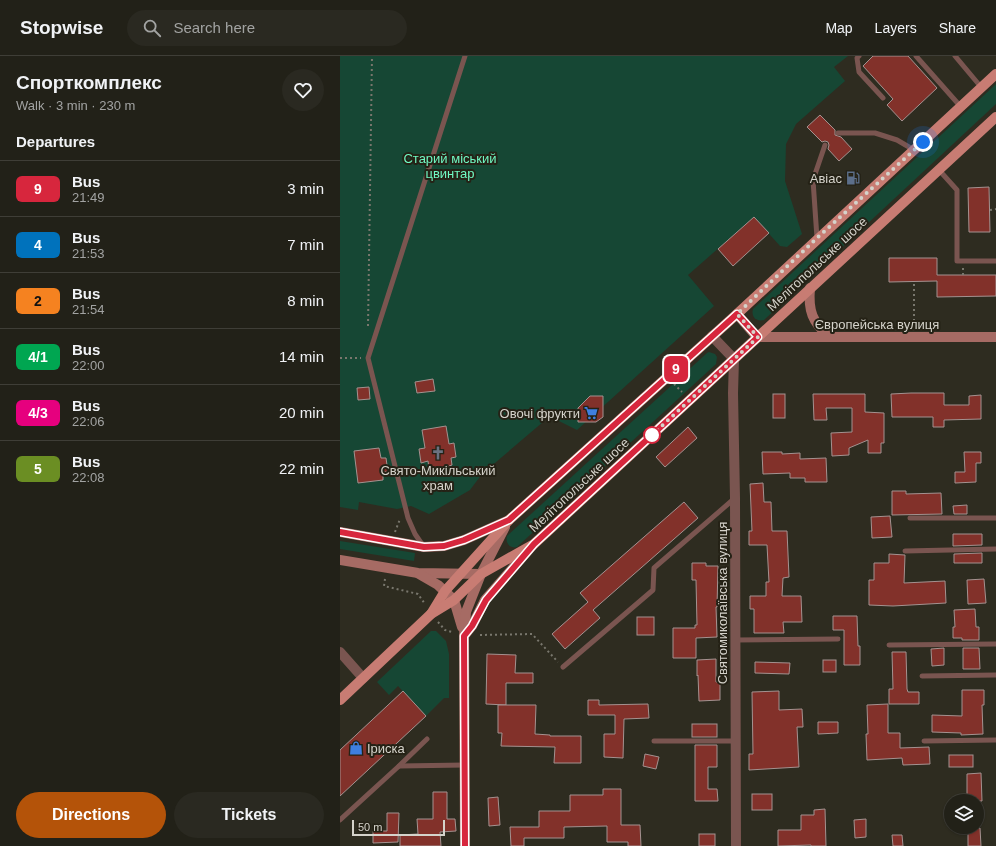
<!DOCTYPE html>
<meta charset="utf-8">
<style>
:root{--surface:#222118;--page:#2a2921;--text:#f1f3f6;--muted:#a2a3a2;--line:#3f3e37;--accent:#b45309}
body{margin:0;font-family:Arial,sans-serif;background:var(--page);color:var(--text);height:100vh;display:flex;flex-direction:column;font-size:15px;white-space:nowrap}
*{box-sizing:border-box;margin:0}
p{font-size:13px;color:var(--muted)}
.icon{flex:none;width:22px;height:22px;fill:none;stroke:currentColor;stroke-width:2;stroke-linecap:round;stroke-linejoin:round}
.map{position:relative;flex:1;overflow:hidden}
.side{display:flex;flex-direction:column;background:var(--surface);width:340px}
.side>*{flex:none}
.badge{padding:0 8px;border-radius:6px;font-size:14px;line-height:26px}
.controls{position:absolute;left:604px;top:738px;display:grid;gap:8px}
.controls a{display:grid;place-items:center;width:40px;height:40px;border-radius:50%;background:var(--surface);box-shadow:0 1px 3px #0004,0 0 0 1px var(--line);font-size:20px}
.scale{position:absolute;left:12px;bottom:10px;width:93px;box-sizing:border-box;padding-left:4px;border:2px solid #d5d3cb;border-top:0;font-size:11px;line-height:14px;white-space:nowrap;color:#d5d3cb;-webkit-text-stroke:3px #252216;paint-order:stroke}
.you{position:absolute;width:20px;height:20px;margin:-10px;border:3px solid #fff;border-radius:50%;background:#1a73e8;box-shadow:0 0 0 6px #1a73e833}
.map>.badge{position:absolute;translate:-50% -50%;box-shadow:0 0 0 2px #fff}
h2{padding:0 16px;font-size:15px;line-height:36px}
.round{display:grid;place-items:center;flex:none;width:42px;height:42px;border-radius:21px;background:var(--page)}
.summary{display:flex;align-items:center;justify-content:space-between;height:68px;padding:0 16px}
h1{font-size:19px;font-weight:600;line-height:30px}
.button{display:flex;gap:8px;margin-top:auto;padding:8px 16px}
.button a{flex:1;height:46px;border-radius:24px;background:var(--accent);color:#fff;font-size:16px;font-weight:600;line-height:46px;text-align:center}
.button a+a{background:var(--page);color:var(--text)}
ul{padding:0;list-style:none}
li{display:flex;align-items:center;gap:12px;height:56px;padding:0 16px;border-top:1px solid var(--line)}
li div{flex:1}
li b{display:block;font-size:15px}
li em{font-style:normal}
li .badge{min-width:44px;font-weight:700;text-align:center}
header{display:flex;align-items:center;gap:24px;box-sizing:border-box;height:56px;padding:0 20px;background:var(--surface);border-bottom:1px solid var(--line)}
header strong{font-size:19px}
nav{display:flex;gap:22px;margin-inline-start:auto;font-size:14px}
.search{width:280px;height:36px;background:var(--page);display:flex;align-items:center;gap:10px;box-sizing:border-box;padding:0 14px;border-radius:22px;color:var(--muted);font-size:15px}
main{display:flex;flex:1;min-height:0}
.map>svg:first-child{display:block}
.green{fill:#164734}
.building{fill:#82312a;stroke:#a49290}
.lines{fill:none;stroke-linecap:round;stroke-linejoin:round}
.path{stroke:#79776d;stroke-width:2;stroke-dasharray:2 3;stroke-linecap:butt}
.lane{stroke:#7a5550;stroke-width:5}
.street{stroke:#7a5550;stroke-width:10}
.secondary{stroke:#a66b64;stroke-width:10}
.primary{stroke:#c87c73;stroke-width:10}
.line-casing{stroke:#fff;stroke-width:9}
.line{stroke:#d7263d;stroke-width:6}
.walk{stroke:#d5d3cb;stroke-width:4;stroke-dasharray:0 7.2}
.stop-dot{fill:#fff;stroke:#d7263d;stroke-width:2}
.labels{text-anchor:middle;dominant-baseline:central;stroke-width:4;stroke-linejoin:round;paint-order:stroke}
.park-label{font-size:13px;fill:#70f9c3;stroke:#252216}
.poi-label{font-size:13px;fill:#d5d3cb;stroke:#252216;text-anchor:end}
.street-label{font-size:13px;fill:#d5d3cb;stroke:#252216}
</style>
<header>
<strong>Stopwise</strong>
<div class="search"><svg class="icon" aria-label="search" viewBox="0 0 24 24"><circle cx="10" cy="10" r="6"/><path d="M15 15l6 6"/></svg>Search here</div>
<nav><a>Map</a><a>Layers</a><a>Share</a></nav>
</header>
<main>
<section class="side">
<div class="summary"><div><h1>Спорткомплекс</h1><p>Walk · 3 min · 230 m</p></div><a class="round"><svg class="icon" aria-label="heart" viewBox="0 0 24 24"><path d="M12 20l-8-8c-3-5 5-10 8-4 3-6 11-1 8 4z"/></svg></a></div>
<h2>Departures</h2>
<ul>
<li><span class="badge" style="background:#d7263d;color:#fff">9</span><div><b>Bus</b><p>21:49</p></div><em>3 min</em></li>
<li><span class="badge" style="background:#0072bc;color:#fff">4</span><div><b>Bus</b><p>21:53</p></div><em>7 min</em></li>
<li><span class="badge" style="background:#f58220;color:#111">2</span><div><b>Bus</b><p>21:54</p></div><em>8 min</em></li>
<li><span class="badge" style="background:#00a651;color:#fff">4/1</span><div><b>Bus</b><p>22:00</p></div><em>14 min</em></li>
<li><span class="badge" style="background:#e6007e;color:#fff">4/3</span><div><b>Bus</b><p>22:06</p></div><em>20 min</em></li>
<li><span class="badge" style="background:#6b8e23;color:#fff">5</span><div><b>Bus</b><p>22:08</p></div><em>22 min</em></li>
</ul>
<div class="button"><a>Directions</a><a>Tickets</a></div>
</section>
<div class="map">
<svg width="656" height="790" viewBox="0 0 656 790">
<rect width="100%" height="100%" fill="#2e2c20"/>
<g class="green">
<polygon points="0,0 508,0 494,11 505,25 456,68 446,88 445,125 462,178 447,191 440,190 414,161 348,219 374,250 237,374 205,358 203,366 142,418 130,434 89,458 71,450 57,453 19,446 18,454 0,451"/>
<path d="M 656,28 L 656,48 L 424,264 C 416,266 411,261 413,253 Z"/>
<path d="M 369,296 L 375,298 L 377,301 L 376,308 L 177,491 C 170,493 165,487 167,480 L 367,297 Z"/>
<polygon points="0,485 75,497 74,505 0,493"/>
<polygon points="91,575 96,575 106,585 109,598 109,642 104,642 86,660 58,630 49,639 37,626"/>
</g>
<g class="building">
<polygon points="533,0 568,0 597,32 562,65 547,49 553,43 523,10"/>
<polygon points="480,59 495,74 495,79 501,81 512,93 499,105 488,93 489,89 488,86 485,85 482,86 467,71"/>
<polygon points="649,131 650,176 629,176 628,132"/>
<polygon points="414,161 429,177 393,210 378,193"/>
<polygon points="549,202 597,202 597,219 656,219 656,240 597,241 597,225 549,226"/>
<polygon points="93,323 95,335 77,337 75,326"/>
<polygon points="29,331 30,343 18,344 17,332"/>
<polygon points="571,337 604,337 604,349 629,349 629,340 641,339 641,363 604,364 604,371 593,371 593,361 552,361 551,338"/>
<rect x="433" y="338" width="12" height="24"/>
<polygon points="473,338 525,338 525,356 544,357 544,387 541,387 541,397 528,397 528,384 509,392 509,399 492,400 491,377 512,376 512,352 486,352 487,364 474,364"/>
<polygon points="250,340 263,340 263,361 256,366 238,366 238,352"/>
<polygon points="106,370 109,388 114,387 116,401 111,402 112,409 109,410 105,417 101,419 96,417 92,412 89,413 88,405 81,407 79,393 85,392 82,374"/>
<polygon points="348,371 357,382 325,411 316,401"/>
<polygon points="39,392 41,402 46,402 48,416 43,416 43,424 18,427 14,395"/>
<polygon points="422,396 442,396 442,398 460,397 460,403 486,402 487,426 465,426 465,422 450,422 450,417 423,418"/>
<polygon points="624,396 641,396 641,407 636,407 636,426 615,427 615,416 625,416"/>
<polygon points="423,427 424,446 431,446 432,475 447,475 449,521 443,522 442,540 461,540 462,566 443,566 444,577 414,577 414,553 410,553 410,540 426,540 426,526 429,526 427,489 409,489 409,475 412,475 410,428"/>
<polygon points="552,435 566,435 566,438 601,437 602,458 552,459"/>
<polygon points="344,446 358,462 253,554 260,562 225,593 212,578 248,546 240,537"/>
<polygon points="627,449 627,458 614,458 613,450"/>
<polygon points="550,460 552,481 532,482 531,461"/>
<polygon points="613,478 642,478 642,489 613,490"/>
<polygon points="642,497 642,507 614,507 614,498"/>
<polygon points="549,498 565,499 564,527 605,525 606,547 553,550 529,549 529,524 534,524 534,507 549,507"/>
<polygon points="352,507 366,507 366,510 378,510 377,551 376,551 377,581 356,582 356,602 333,602 333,572 355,572 355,569 357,569 356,524 352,524"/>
<polygon points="644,523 646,547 628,548 627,524"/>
<polygon points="635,553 636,571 639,571 639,584 622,584 622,582 613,582 613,571 615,571 614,554"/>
<polygon points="493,560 517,560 518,590 520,590 520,609 504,609 504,574 493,574"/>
<rect x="297" y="561" width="17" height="18"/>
<polygon points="604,592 604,609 592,610 591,593"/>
<polygon points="623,592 639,592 640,613 623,613"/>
<polygon points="552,596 566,596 567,633 568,636 579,636 579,648 549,648 549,633 553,633"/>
<polygon points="147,598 176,599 175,617 193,617 193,627 166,627 166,649 146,648"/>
<polygon points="376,603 376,626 380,626 380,644 359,645 358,619 357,620 357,604"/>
<rect x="483" y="604" width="13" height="12"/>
<polygon points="415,606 450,607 449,618 415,617"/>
<polygon points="622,634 644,634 644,649 642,649 643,678 621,679 621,677 592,676 592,659 622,660"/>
<polygon points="63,635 86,660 0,740 0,694"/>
<polygon points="439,635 439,654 462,653 463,671 457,671 459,711 409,714 409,698 413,698 412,636"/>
<polygon points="248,644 259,644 259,649 308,648 309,662 284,663 283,702 264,701 264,678 275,678 275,659 248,659"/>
<polygon points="548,648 548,677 560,677 560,692 589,691 590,708 563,709 562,702 527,704 526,678 528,678 527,649"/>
<polygon points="158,649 196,649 195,678 210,679 210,680 241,680 241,707 214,707 215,691 161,690 162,677 158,677"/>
<polygon points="478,666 498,666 498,677 478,678"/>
<rect x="352" y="668" width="25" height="13"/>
<polygon points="355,689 377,689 377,711 368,711 368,733 377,733 378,745 355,745"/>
<polygon points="305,698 319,701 316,713 303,710"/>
<rect x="609" y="699" width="24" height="12"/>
<polygon points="641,717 642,745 627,745 627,718"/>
<polygon points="263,733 281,733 281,769 300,769 301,790 288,790 288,786 267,786 267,770 224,771 224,782 184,782 184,790 171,790 170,771 199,771 199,755 230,755 230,739 263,739"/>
<polygon points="93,736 107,736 107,763 115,763 116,775 100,776 101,790 60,790 60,779 78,778 77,763 93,763"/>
<rect x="412" y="738" width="20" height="16"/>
<polygon points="158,741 160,769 149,770 148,742"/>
<polygon points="485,753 486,790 471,790 471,789 438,790 438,774 461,774 461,759 474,759 474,754"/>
<polygon points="47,757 59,757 58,786 33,787 33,775 47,775"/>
<polygon points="526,763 526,781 515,782 514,764"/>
<polygon points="628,772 640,772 641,790 628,790"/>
<rect x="359" y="778" width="16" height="12"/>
<polygon points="552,779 562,779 563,790 553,790"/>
</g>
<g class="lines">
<g class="path">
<polyline points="650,154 656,153"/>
<polyline points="623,212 623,219"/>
<polyline points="28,270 32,0"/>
<polyline points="574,270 574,225"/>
<polyline points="0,302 21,302"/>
<polyline points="334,328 342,336"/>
<polyline points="55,476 60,463"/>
<polyline points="45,523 44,530 78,538 85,548"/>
<polyline points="98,566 105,574 112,576"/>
<polyline points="140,579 192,578 218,606"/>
</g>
<g class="lane">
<polyline points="519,0 517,2 519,16 543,42"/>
<polyline points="576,0 621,51"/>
<polyline points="615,0 641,31"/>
<polyline points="498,77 535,77 557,84 574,94"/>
<polyline points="599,114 617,134 617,205 656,205"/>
<polyline points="477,182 473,124 485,89"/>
<polyline points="570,462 656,462"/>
<polyline points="84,491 75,478 68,462 28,302 125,0"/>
<polyline points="565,495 656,493"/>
<polyline points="395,584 498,583"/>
<polyline points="549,589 656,588"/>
<polyline points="223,611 313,534 314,512 395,442"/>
<polyline points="582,620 656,619"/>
<polyline points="314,685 395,685"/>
<polyline points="584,685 656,684"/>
<polyline points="59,710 87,683"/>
<polyline points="0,764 59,710 125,709"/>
</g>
<g class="street">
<polyline points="372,280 394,303 393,337 395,442 396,790"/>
<polyline points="0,596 23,622"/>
</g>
<g class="secondary">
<path d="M 470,232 C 468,254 472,267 490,281"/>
<polyline points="397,258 417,281 656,281"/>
<polyline points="0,476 84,491 104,490 124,484 169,464"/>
<polyline points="0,504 78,517 141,518"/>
<polyline points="79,518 98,529 114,544 122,571"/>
<polyline points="124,580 132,570 145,544 193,489"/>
<polyline points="125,790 124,580 126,556 141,518 165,471"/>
</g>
<g class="primary">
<polyline points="91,558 105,535 169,464 397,258 656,18"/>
<polyline points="0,644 91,558 114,544 141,518 194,488 656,61"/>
</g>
</g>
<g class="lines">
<g class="line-casing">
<polyline id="line" points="0,476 84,491 104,490 124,484 169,464 397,258 418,281 194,488 146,544 132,570 124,580 125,790"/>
</g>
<use href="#line" class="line"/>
<polyline class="walk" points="312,379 418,281 397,258 477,182 583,86"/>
</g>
<defs>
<g id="fuel-bare" transform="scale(1.08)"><path d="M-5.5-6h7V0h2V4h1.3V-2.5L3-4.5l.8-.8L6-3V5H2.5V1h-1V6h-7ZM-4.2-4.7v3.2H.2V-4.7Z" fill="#5c6f8a" stroke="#252216" stroke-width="2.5" paint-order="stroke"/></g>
<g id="supermarket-bare" transform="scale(1.08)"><path d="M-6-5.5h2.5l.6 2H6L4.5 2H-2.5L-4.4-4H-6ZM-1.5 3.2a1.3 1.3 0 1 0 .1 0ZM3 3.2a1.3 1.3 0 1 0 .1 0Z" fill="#3f7fe0" stroke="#252216" stroke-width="2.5" paint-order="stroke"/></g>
<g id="church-bare" transform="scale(1.08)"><path d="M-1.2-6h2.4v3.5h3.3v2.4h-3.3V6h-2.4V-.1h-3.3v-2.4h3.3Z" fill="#6b7280" stroke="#252216" stroke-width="2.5" paint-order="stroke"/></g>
<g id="shop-bare" transform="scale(1.08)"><path d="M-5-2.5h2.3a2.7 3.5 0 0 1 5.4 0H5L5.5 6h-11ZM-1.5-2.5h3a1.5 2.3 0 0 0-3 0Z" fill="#3f7fe0" stroke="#252216" stroke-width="2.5" paint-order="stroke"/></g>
</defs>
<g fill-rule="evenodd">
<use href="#fuel-bare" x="513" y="122"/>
<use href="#supermarket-bare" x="251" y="357"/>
<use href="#church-bare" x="98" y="397"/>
<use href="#shop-bare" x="16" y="692"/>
</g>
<circle class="stop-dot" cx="312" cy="379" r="8"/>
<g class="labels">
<g class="park-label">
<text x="110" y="102">Старий міський<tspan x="110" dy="15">цвинтар</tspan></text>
</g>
<g class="poi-label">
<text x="502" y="122">Авіас</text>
<text x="240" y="357">Овочі фрукти</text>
<text x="98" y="414" text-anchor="middle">Свято-Микільський<tspan x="98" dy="15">храм</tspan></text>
<text x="27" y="692" text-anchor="start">Іриска</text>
</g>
<g class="street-label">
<text transform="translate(477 208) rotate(-43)">Мелітопольське шосе</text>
<text x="537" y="268">Європейська вулиця</text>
<text transform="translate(239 429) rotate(-43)">Мелітопольське шосе</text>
<text transform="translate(382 547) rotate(-90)">Святомиколаївська вулиця</text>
</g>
</g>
</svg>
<div class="controls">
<a><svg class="icon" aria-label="layers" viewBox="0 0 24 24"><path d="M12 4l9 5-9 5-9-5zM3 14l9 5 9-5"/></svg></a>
</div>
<div class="scale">50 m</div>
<div class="you" style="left:583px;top:86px"></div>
<b class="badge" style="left:336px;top:313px;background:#d7263d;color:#fff">9</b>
</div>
</main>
